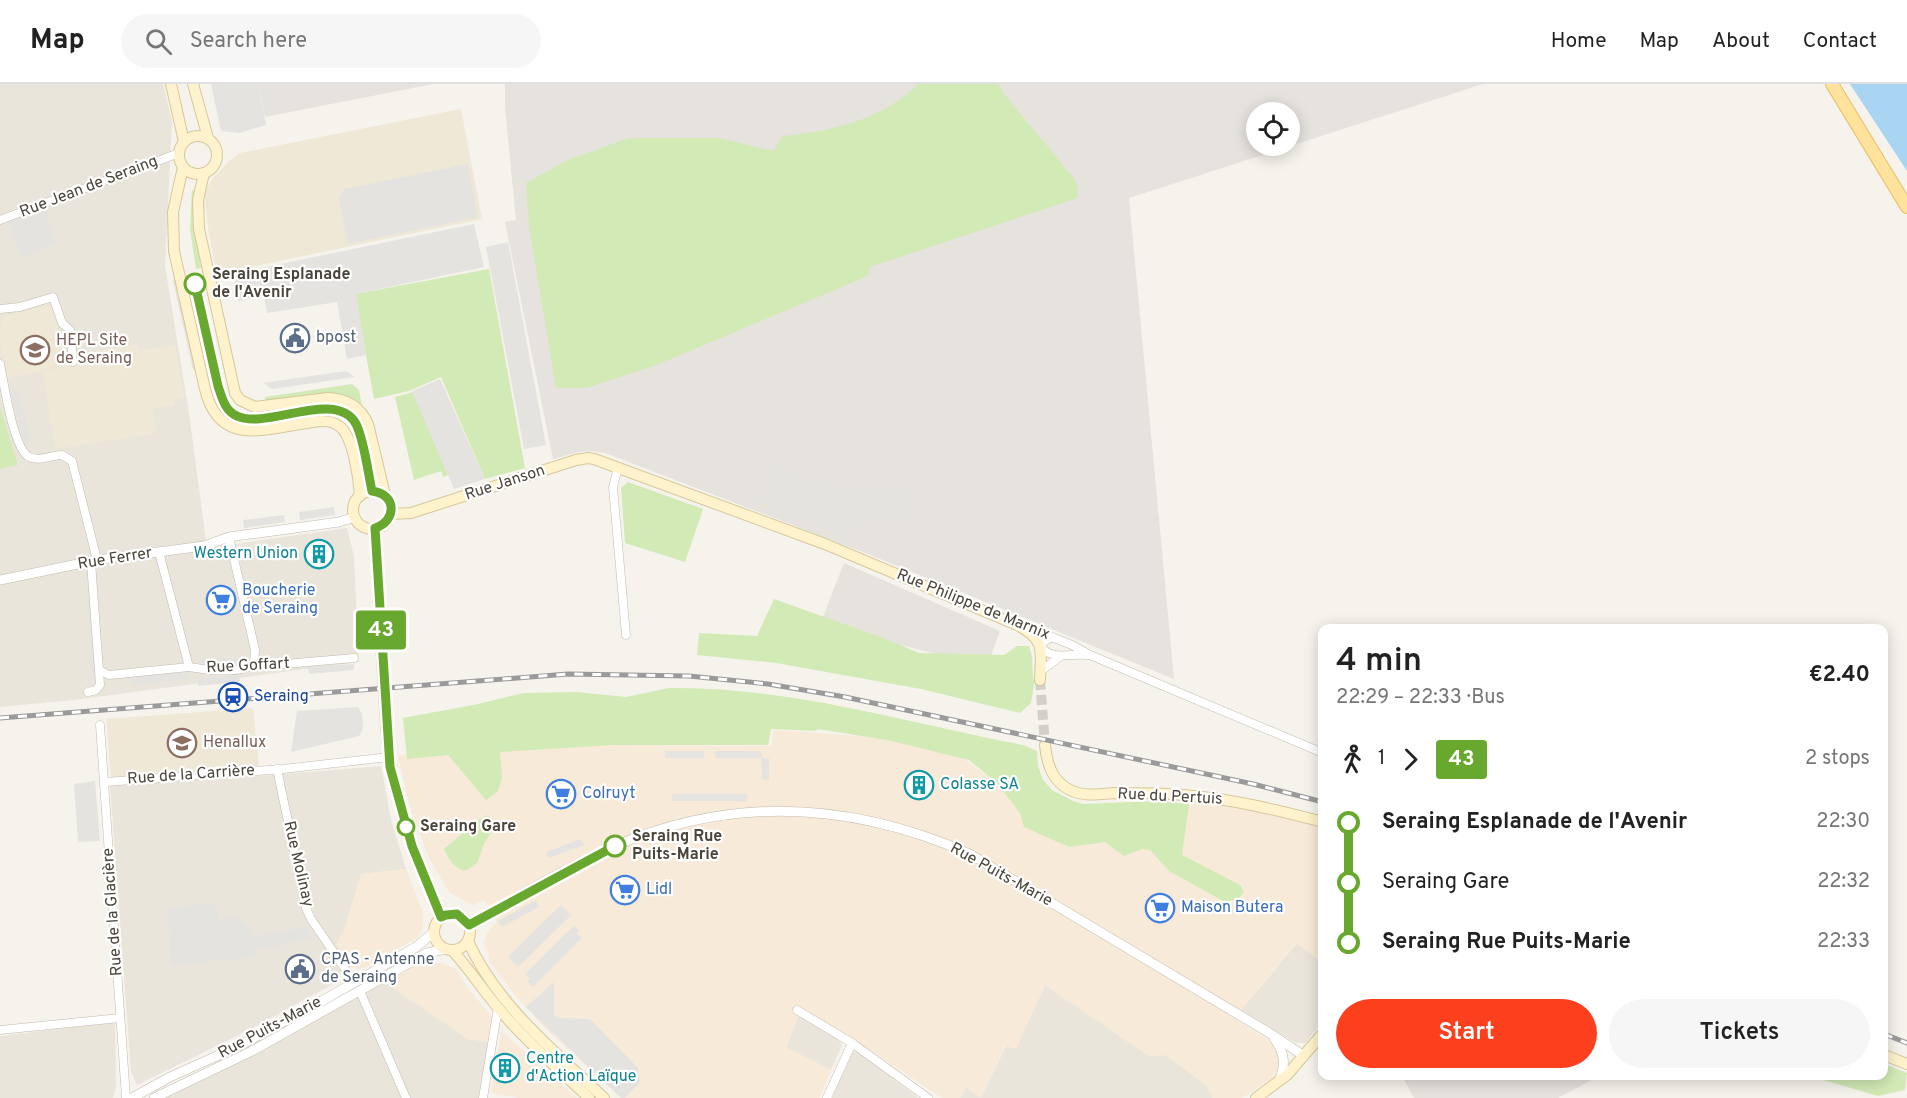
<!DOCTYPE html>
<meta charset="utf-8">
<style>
:root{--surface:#fff;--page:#f6f6f6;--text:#222;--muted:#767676;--line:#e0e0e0;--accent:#fc3f1d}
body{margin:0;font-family:Overpass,sans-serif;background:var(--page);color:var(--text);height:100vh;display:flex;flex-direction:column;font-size:22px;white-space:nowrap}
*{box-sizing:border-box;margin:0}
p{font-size:20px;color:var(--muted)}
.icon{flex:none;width:33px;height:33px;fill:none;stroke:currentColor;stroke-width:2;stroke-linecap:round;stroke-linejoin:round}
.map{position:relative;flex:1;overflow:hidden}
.sheet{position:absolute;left:1318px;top:540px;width:570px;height:456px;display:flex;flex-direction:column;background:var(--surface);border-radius:12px;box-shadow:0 3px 15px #0003}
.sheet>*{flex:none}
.badge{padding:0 12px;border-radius:4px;font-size:21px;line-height:39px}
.fabs{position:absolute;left:1246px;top:18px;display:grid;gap:12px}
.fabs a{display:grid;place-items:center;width:54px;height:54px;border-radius:50%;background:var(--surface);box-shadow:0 3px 15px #0003;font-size:30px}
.map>.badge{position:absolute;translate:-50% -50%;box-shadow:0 0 0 3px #fff}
.legs{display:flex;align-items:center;gap:9px;height:66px;padding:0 18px;font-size:20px}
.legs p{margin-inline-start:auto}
.summary{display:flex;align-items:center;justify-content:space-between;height:102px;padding:0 18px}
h1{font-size:33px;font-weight:600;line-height:45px}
.primary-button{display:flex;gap:12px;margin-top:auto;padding:12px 18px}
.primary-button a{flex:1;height:69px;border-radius:36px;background:var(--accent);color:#fff;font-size:24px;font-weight:600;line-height:69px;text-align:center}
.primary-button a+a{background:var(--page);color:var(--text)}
ul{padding:0 18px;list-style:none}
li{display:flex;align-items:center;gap:21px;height:60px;font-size:22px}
li i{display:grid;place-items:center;width:9px;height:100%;margin:0 8px;background:currentColor}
li i::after{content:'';width:15px;height:15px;margin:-8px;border:4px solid;border-radius:50%;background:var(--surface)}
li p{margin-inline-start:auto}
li:first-child i{background:linear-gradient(#0000 50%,currentColor 0)}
li:last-child i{background:linear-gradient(currentColor 50%,#0000 0)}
header{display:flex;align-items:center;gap:36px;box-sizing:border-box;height:84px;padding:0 30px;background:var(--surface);border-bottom:2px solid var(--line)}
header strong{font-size:28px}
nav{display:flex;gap:33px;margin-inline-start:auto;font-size:21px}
.search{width:420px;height:54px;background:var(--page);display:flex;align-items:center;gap:15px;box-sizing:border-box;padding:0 21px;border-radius:33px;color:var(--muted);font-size:22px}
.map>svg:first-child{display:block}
.residential{fill:#eae5da}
.commercial{fill:#f7ead8}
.industrial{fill:#e6e2dd;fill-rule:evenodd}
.education{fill:#efe8d6}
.green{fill:#d2eab5}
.parking{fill:#e5e3e0}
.water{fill:#a9d4f2}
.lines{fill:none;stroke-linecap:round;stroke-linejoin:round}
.secondary-tunnel{stroke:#d4d0c8;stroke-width:10;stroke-dasharray:10 5;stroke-linecap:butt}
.minor-casing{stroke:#c2bbae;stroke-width:9}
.tertiary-casing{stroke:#c2bbae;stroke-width:10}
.secondary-casing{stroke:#d6c79b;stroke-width:12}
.primary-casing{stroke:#e6c16a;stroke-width:14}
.minor{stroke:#fff;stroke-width:8}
.tertiary{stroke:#fff;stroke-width:9}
.secondary{stroke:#fff3cd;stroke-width:10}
.primary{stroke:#ffe39c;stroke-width:12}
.rail-casing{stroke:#9a9a9a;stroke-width:5}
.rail{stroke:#fff;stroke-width:3;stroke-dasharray:9;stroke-linecap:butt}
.secondary-bridge-casing{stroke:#d6c79b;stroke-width:12;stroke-linecap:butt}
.secondary-bridge{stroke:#fff3cd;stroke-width:10}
.line-1-casing{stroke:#fff;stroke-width:14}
.line-1{stroke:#69a82f;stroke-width:9}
.stop-1-dot{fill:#fff;stroke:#69a82f;stroke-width:3}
.labels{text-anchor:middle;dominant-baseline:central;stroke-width:4.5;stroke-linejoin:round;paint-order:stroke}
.street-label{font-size:16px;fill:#4b4439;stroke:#fff}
.stop-label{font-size:16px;font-weight:bold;fill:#4b4439;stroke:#fff;text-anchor:start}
.service-label{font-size:16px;fill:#4e5e75;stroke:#fff;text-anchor:start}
.education-label{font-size:16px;fill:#785e54;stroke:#fff;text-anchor:start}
.culture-label{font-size:16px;fill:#0d838f;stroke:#fff;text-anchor:start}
.shop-label{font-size:16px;fill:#366cbe;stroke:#fff;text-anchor:start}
.transit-label{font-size:16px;fill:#164399;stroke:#fff;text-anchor:start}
</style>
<header>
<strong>Map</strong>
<div class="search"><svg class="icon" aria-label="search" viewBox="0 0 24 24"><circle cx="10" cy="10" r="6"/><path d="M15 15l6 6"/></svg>Search here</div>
<nav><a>Home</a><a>Map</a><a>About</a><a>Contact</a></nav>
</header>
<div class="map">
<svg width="1907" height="1014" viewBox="0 0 1907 1014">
<rect width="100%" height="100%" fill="#f6f3ec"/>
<g class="residential">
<polygon points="0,0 163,0 172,38 165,182 189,329 207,464 347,444 354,472 359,578 74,616 0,623"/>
<polygon points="381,682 391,736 406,785 361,790 346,841 337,861 351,883 338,890 337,898 249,946 137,1001 131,988 110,701 272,691"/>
<polygon points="1297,859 1323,879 1323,937 1305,959 1296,959 1241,926"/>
<polygon points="383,897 468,955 489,958 479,1014 161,1014"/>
<polygon points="1045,901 1149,972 1166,971 1206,1001 1213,1014 960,1014 966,1003 981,1013 1006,962 1016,964"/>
<polygon points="798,932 839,956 842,961 831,986 786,964"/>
<polygon points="115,938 116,1004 113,1014 0,1014 0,952"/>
<polygon points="853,968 858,968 918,1014 832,1014"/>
</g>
<g class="commercial">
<polygon points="773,646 890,654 957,670 1025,719 1126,751 1233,820 1233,806 1179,771 1189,717 1247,725 1323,744 1323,879 1296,859 1241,926 1236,936 1272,958 1280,967 1281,983 1276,992 1242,1014 1213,1014 1206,1001 1166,971 1149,972 1045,901 1016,965 1005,962 980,1014 966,1003 960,1014 942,1014 861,960 800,925 786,963 831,986 819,1014 621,1014 545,944 515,911 489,877 489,871 484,860 487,849 497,838 485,816 472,821 449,808 429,774 409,720 398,671 595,661 772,662"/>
<polygon points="406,785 423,829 423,843 417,854 364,884 358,885 351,883 336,861 346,841 361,790"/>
<polygon points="431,879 440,879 456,885 469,906 493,934 489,958 468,955 383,897 413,880 419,881"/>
<polygon points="501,947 539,980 577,1014 519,1014 491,1009"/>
</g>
<g class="industrial">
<polygon points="258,0 433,0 265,33"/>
<path d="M 505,0 L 1483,0 L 1129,114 L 1174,595 L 873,472 L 605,369 L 593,367 L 579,368 L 553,375 L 505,138 L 516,136 L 505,24 ZM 1257,28 L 1290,28 L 1290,62 L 1257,62 Z"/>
<polygon points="844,479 1000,547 987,583 893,559 823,533"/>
<polygon points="1402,992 1599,992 1558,1014 1414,1014"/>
</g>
<g class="education">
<polygon points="461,25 482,135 217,190 209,151 204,109 213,94 229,77 240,69"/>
<polygon points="51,221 58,245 64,246 69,278 42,287 7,294 0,254 2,232"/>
<polygon points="137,261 140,267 175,261 184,313 174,315 175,321 153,324 156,349 55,365 43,288 71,280 84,269"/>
<polygon points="253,624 259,682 111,693 106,635"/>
</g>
<g class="green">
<path d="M 918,0 L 998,0 L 1004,10 L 1073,93 L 1078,102 L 1078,114 L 870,183 L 868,192 L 654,282 L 586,304 L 556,304 L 529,143 L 526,99 L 568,76 L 629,54 L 719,54 L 773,67 L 783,52 C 830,48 884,35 918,0 Z"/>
<polygon points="192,106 195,107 195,142 201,184 196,185 190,145"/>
<polygon points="489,185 525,384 485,395 441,293 409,307 374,315 355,210"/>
<polygon points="352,300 359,306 362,322 356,318 266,319 265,313"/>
<polygon points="413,308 448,391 443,393 441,387 414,396 395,313"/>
<polygon points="0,323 18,381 0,385"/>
<polygon points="628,398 703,425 685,478 625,459 621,404"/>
<polygon points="774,515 886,555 919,569 1004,571 1017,562 1029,562 1032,572 1033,595 1035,595 1031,619 1020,629 921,605 776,579 697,571 699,549 757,552"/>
<path d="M 669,604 C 786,602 909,639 1023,661 L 1037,667 L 1038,682 L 1043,696 L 1052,706 L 1073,717 L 1083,720 L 1158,717 L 1189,720 L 1182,771 L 1240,801 L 1244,808 L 1238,815 L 1225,818 L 1169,787 L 1150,766 L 1142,765 L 1124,772 L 1105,758 L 1069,763 L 1024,743 L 1020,729 L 997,699 L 969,676 L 887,656 L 818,645 L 815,647 L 771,645 L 768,661 L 613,661 L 500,668 L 502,693 L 498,707 L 486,716 L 448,671 L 407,675 L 403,634 L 478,620 L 524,609 L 576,608 L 626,613 Z"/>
<path d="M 488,731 L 495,741 C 493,748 489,751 485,758 C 477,773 484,779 464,787 C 454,783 448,775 444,765 L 479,735 Z"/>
<polygon points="1884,980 1907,989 1905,1006 1878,1012 1810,992 1884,992"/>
</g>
<g class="parking">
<polygon points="211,0 258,0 266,41 239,49 221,47"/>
<polygon points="468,80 478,133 348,160 339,113 344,105"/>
<polygon points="45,124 56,160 22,173 8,138"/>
<polygon points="474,140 484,183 356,210 366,271 347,275 337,218 267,229 264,213 239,217 232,190"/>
<polygon points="508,158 546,361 524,365 486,163"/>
<polygon points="175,196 196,285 193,286 173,197"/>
<polygon points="346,287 355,293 272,305 263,299"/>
<polygon points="440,295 485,395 454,405 412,307"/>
<polygon points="17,307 32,357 25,359 10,309"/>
<polygon points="776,383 835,406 913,408 912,434 854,433 847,450 762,418"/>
<polygon points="334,423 335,431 300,436 299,428"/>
<polygon points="284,431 285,438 244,444 243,436"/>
<polygon points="88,495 96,598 93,598 87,509 87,497"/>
<polygon points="199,575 240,575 239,582 199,582"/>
<polygon points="354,580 354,586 309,590 308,583"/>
<polygon points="187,588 188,595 133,601 132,593"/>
<polygon points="239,591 240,598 198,602 198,595"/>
<polygon points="358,623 362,630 363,644 359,652 291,668 297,627"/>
<rect x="665" y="667" width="39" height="7"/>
<polygon points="715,667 761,667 762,674 769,674 769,696 762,695 761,674 715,674"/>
<polygon points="95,697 100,757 78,758 74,700"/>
<rect x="672" y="710" width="75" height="7"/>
<polygon points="581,755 584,761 549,774 546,768"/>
<polygon points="536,816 539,823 502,843 498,837"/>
<polygon points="214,819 219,836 236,833 249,842 253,853 306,843 309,846 311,854 255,866 256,873 171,881 168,824"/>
<polygon points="561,821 571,831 518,883 508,873"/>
<polygon points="574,842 579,847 577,850 582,854 533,903 527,897 530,895 525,890"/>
<polygon points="554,898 554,930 558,934 590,935 638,984 640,998 625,1014 621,1014 526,923"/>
</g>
<polygon class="water" points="1850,0 1907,0 1907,87"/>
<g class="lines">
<polyline class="secondary-tunnel" points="1040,596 1045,661"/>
<g class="minor-casing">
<g id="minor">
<polyline points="0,136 179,69"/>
<polyline points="0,225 20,223 53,213 62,239 70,246 73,278"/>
<path d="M 0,280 C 4,299 13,364 29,373 C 40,378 51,371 62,371 L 72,377 L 97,476"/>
<polyline points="618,383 613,403 626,551"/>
<polyline points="229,453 255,566 254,579"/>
<path d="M 159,468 L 189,583 C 206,586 241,591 254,579"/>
<polyline points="1026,543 1072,561 1090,571 1323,669"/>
<path d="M 1052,553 L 1043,558 L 1041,563 C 1053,577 1071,569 1088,571"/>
<polyline points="254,579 262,582 354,574"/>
<polyline points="99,586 109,591 189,583"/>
<polyline points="1041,587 1061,572"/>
<polyline points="88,608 96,606 100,601 91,478"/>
<polyline points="100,641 126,1014"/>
<polyline points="277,685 306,824 311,835 354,898"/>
<polyline points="105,698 283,685 389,673"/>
<polyline points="360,907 406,1014"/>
<polyline points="797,926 852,959 928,1014"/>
<polyline points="0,946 120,934"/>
<polyline points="483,1014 498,924"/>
<polyline points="827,1014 852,959"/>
</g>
</g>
<g class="tertiary-casing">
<g id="tertiary">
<polyline points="0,496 97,476 204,462 229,453 339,438 355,433"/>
<path d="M 469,841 C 516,814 563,785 613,763 C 732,711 852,718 970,770 L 1271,950 L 1304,972"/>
<path d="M 1274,954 C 1285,969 1286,981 1279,997"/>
<polyline points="132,1014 170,993 241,961 322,917 416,863 434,848"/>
<polyline points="154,1014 252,967 427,869 446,865"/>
</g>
</g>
<g class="secondary-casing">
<g id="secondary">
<polyline points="171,0 184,58"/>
<polyline points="193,0 208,54"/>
<circle cx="198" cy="71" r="19"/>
<path d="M 183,83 L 173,128 L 174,167 L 205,305 C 219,363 263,345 307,339 C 318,337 330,335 339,342 C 353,351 359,395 360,412"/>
<path d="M 204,89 L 198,116 L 199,145 L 235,309 L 240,316 L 255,323 L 328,314 C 347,315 360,322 368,340 L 385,411"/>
<circle cx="372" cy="426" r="19"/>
<path d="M 391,430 L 411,429 L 576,376 L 588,374 L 594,375 L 825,460 L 1017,541 C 1046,556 1041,566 1040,596"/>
<polyline points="375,444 380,541"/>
<path d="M 386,642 C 391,710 414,772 441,833"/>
<path d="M 1045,661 C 1047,680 1052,697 1070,706 C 1084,713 1101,710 1115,709 C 1138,709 1161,709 1184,711 C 1232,715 1277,726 1323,738"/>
<circle cx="452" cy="848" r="18"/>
<path d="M 468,857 C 496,920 555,968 604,1014"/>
<path d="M 452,866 C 471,887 486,911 505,932 C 531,962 561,987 589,1014"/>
<polyline points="1884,971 1907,980"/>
<polyline points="1256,1014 1287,991 1323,949"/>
</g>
</g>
<g class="primary-casing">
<polyline id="primary" points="1832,0 1907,123"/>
</g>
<use href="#minor" class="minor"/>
<use href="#tertiary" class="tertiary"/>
<use href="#secondary" class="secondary"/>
<use href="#primary" class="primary"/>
<g class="rail-casing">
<g id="rail">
<polyline points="0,634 568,590 689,592 768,600 845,613 1253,700 1323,718"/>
<polyline points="1884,950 1907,959"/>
</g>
</g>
<use href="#rail" class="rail"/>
<g class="secondary-bridge-casing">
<polyline id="secondary-bridge" points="380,541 386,642"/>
</g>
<use href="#secondary-bridge" class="secondary-bridge"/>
</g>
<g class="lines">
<g class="line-1-casing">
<path id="line-1" d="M 195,200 L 218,302 C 222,314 225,327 237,332 C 267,346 336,304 356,340 C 364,355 368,389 372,407 C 397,410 397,437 375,444 L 390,683 L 412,762 L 441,833 L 446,831 L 457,830 L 469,841 L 615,762"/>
</g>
<use href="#line-1" class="line-1"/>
</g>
<defs>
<g id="civic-ring" transform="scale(1.5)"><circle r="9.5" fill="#fff" stroke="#5c6f8a" stroke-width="1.5"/><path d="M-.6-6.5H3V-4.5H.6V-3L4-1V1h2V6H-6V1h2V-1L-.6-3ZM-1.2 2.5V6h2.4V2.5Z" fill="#5c6f8a"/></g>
<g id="university-ring" transform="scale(1.5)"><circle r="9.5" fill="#fff" stroke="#8d6e63" stroke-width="1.5"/><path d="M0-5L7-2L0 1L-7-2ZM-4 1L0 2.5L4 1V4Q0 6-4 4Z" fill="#8d6e63"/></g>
<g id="building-ring" transform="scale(1.5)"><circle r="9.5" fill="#fff" stroke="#0f9aa8" stroke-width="1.5"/><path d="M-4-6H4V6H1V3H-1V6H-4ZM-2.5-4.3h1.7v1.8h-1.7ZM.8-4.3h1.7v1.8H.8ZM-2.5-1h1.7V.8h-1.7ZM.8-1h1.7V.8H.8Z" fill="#0f9aa8"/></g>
<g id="supermarket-ring" transform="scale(1.5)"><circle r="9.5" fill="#fff" stroke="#3f7fe0" stroke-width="1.5"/><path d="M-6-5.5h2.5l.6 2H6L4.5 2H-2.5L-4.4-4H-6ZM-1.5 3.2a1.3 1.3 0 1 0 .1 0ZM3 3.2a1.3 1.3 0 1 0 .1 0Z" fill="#3f7fe0"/></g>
<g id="station-ring" transform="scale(1.5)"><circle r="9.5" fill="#fff" stroke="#1a4fb4" stroke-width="1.5"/><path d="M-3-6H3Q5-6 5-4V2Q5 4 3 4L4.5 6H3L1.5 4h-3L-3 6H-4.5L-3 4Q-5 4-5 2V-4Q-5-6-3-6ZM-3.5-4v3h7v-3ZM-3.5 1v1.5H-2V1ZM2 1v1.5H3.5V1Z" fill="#1a4fb4"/></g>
</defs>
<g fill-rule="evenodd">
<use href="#civic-ring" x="295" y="254"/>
<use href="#university-ring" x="35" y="266"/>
<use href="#building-ring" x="319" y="470"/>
<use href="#supermarket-ring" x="221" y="516"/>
<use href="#station-ring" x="233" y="613"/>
<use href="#university-ring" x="182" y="659"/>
<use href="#building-ring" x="919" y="701"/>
<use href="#supermarket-ring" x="561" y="710"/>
<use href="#supermarket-ring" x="625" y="806"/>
<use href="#supermarket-ring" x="1160" y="824"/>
<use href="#civic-ring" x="300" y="885"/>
<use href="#building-ring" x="505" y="984"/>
</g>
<g class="stop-1-dot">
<circle cx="195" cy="200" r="10"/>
<circle cx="406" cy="743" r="8"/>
<circle cx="615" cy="762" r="10"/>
</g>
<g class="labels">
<g class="street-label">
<text transform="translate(89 103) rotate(-21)">Rue Jean de Seraing</text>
<text transform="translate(505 399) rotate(-18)">Rue Janson</text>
<text transform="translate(115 475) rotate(-9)">Rue Ferrer</text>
<text transform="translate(973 521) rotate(22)">Rue Philippe de Marnix</text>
<text transform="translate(248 582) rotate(-3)">Rue Goffart</text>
<text transform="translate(191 691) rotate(-4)">Rue de la Carrière</text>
<text transform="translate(1170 713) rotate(3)">Rue du Pertuis</text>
<text transform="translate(298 780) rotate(77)">Rue Molinay</text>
<text transform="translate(1001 791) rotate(29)">Rue Puits-Marie</text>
<text transform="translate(113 828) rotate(-94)">Rue de la Glacière</text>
<text transform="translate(270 944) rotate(-28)">Rue Puits-Marie</text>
</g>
<g class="stop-label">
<text x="212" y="191">Seraing Esplanade<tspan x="212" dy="18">de l'Avenir</tspan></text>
<text x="420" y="743">Seraing Gare</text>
<text x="632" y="753">Seraing Rue<tspan x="632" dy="18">Puits-Marie</tspan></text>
</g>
<g class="service-label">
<text x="316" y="254">bpost</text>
<text x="321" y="876">CPAS - Antenne<tspan x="321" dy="18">de Seraing</tspan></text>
</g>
<g class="education-label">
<text x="56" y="257">HEPL Site<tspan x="56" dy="18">de Seraing</tspan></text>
<text x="203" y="659">Henallux</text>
</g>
<g class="culture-label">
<text x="298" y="470" text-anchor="end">Western Union</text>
<text x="940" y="701">Colasse SA</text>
<text x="526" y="975">Centre<tspan x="526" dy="18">d'Action Laïque</tspan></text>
</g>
<g class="shop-label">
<text x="242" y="507">Boucherie<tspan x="242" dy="18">de Seraing</tspan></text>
<text x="582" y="710">Colruyt</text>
<text x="646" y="806">Lidl</text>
<text x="1181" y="824">Maison Butera</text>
</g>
<g class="transit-label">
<text x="254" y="613">Seraing</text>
</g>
</g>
</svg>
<div class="fabs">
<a><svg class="icon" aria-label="locate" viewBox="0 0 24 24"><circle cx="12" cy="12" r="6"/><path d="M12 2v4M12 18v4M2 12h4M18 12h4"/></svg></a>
</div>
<b class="badge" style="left:381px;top:546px;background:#69a82f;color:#fff">43</b>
<section class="sheet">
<div class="summary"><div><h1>4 min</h1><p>22:29 – 22:33 · Bus</p></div><b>€2.40</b></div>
<div class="legs"><svg class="icon" aria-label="walk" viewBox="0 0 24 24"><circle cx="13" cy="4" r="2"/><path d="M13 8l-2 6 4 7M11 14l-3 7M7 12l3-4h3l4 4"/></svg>1<svg class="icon" aria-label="forward" viewBox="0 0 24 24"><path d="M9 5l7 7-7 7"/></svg><b class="badge" style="background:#69a82f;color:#fff">43</b><p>2 stops</p></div>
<ul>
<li><i style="color:#69a82f"></i><b>Seraing Esplanade de l'Avenir</b><p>22:30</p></li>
<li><i style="color:#69a82f"></i><span>Seraing Gare</span><p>22:32</p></li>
<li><i style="color:#69a82f"></i><b>Seraing Rue Puits-Marie</b><p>22:33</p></li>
</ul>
<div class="primary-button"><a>Start</a><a>Tickets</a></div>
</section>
</div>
